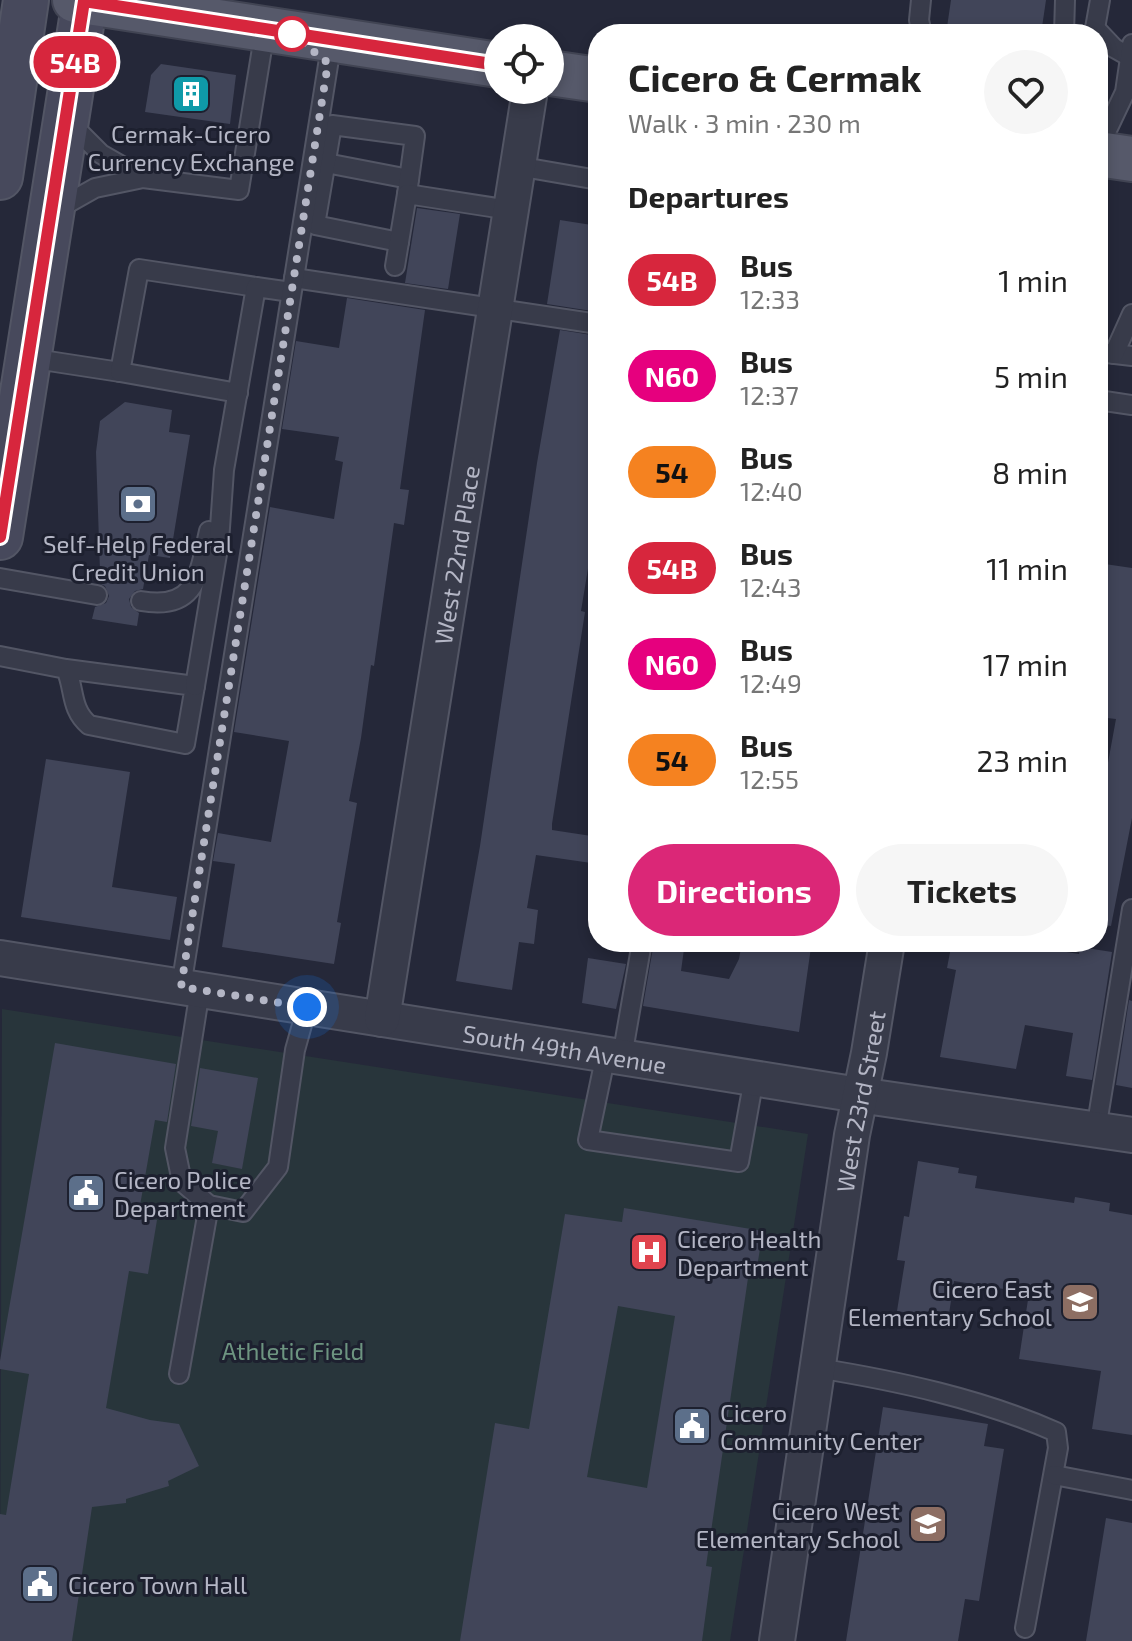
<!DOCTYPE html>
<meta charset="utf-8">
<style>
:root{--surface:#fff;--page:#f6f6f6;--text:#222;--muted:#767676;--accent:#db2777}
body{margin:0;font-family:"Exo 2",sans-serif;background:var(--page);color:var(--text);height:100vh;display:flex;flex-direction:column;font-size:30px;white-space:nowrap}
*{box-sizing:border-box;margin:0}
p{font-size:26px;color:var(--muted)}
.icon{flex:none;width:44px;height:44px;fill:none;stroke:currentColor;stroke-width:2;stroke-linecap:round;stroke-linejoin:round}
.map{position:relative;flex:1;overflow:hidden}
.drawer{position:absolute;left:588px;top:24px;width:520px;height:928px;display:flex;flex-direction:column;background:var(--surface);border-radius:32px;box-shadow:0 4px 12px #0003}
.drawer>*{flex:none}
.badge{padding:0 16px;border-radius:26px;font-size:28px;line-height:52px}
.buttons{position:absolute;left:484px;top:24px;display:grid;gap:16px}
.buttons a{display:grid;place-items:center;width:80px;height:80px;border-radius:50%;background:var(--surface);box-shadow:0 4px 12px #0003;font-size:40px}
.you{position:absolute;width:40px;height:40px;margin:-20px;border:6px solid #fff;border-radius:50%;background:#1a73e8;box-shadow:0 0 0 12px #1a73e833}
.map>.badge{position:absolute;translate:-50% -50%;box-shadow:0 0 0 4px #fff}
h2{padding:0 40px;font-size:30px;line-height:72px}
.round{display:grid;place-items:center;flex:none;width:84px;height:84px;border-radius:42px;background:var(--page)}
.overview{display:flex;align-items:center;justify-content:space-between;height:136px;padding:0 40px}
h1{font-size:38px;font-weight:700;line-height:60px}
.action{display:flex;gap:16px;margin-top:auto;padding:16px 40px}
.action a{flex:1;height:92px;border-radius:48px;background:var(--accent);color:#fff;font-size:32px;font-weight:700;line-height:92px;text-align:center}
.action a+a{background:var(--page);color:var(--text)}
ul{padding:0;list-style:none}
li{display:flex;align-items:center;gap:24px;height:96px;padding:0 40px}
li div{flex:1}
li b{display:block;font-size:30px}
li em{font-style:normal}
li .badge{min-width:88px;font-weight:700;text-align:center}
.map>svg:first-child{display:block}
.green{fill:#28353b}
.building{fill:#414559;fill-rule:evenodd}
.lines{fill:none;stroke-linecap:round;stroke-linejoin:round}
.service-casing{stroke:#535665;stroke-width:22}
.minor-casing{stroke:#535665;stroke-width:38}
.secondary-casing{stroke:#535665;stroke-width:48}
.primary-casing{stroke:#414453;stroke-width:48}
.service{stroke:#383b4a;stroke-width:18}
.minor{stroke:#383b4a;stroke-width:34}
.secondary{stroke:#47495c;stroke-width:44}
.primary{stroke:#56596a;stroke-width:44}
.line-casing{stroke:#fff;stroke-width:18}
.line{stroke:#d7263d;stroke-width:12}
.walk{stroke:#b4b6c5;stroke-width:8;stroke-dasharray:0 14.4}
.stop-dot{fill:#fff;stroke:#d7263d;stroke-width:4}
.labels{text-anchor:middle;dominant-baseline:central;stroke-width:6;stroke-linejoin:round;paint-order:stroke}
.poi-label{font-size:24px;fill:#b4b6c5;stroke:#1d202f;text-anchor:start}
.street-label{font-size:24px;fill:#b4b6c5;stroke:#1d202f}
.park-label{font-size:24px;fill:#6d9480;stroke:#1d202f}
</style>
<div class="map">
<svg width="1132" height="1641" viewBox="0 0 1132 1641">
<rect width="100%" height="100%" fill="#252839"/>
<polygon class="green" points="2,1009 808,1134 730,1641 0,1641"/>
<g class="building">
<polygon points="951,0 1046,0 1041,34 946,34"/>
<polygon points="161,64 236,75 230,124 145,112 151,75"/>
<polygon points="417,208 460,214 448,289 405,283"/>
<polygon points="560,220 598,226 598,312 547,304"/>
<polygon points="347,298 425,310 400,489 409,490 404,525 394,523 374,666 371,665 361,738 349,801 357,803 337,922 341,923 334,964 222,947 235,864 213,861 218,833 271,842 289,741 234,732 270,507 334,519 343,462 335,460 339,437 282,429 296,341 339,348"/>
<polygon points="560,330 598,336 598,508 581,611 585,612 552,824 552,830 598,837 598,864 536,855 527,908 538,910 534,944 519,942 512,990 456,981 480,846 537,463"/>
<polygon points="125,402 172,410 169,432 190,435 170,558 149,555 143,589 135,591 129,599 131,607 139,613 137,626 92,619 95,607 106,603 109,596 105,586 98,583 100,571 96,452 100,421"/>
<polygon points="1098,563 1132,568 1132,818 1111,926 1098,924 1098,817 1116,719 1098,717"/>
<polygon points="46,759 130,772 112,887 177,897 170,940 21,917"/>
<polygon points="654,942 685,942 681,971 729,979 739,959 742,942 780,942 811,947 799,1032 643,1006"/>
<polygon points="952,942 1004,942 1079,954 1080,947 1112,952 1092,1080 1066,1076 1073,1033 1025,1025 1016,1069 940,1057 956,970 947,968"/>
<polygon points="588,958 626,964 616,1009 582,1003"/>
<polygon points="1129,1000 1132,1001 1132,1088 1116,1085"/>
<polygon points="55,1043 176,1064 167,1122 155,1120 138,1217 157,1220 148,1274 129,1271 106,1408 150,1420 179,1424 199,1466 168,1481 169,1486 126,1499 126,1503 92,1507 72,1641 0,1641 0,1514 6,1515 29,1374 0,1369 0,1361"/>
<polygon points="200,1068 258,1078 242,1169 212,1163 218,1131 191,1126"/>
<polygon points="918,1161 959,1168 958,1173 977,1176 975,1188 1074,1203 1075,1197 1110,1203 1109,1211 1132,1215 1132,1435 1092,1429 1101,1371 1019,1359 1029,1293 954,1281 949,1314 933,1312 933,1317 897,1311 905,1261 897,1260 904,1216 909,1217"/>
<path d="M 624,1208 L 763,1231 L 755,1279 L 748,1278 L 706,1566 L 712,1567 L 702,1641 L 460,1641 L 495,1423 L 529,1429 L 565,1214 L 622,1222 ZM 618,1306 L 675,1316 L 647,1488 L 587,1477 Z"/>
<polygon points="883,1407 988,1424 984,1446 1004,1449 979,1601 965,1599 958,1641 846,1641"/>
<polygon points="1106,1518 1132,1523 1132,1641 1086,1641"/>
</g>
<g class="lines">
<g class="service-casing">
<g id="service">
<polyline points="921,0 919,20 922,34"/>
<polyline points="1095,28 1114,48 1130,57"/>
<polyline points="1064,34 1065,0"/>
<polyline points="1094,34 1100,0"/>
<polyline points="69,122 101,154 143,178"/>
<polyline points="1098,149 1125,92 1132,44"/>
<polyline points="326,163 409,179"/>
<polyline points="517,166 598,180"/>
<polyline points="56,210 95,188 143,178 239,190 265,30"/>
<polyline points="399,242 315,225 332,125 415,136 407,194"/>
<polyline points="395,266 407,194 510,210"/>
<polyline points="294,278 598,324"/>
<polyline points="1098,352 1132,356"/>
<polyline points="1114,354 1132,314"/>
<polyline points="29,358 120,372"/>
<polyline points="238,393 120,372 139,269 256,287"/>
<polyline points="1098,400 1132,405"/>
<polyline points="0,578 97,595"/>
<path d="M 141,601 C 197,611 199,574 209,531"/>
<path d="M 0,656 L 66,669 C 75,689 70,709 89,725 L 185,744 L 195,686 L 66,669"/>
<polyline points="195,686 219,542 224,470 256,287 291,292"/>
<polyline points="181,987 332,40"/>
<polyline points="200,990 175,1148 182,1182 209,1205 243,1212 278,1167 295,1050 307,1007"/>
<polyline points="606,1054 588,1140 739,1162 754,1078"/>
<polyline points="622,1057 642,942"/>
<polyline points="1096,1130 1132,909"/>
<path d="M 817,1368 C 898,1381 981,1399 1056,1432 L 1058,1448 L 1025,1628"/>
<polyline points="179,1374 209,1205"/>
<polyline points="1054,1475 1132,1490"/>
</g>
</g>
<g class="minor-casing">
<g id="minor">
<path id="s1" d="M 0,958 L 859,1095 L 1132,1135"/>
<path id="s2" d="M 382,1019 L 530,90"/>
<path id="s3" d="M 777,1641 L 852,1135 L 869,1053 L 887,942"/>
</g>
</g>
<g class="secondary-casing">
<g id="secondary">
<polyline points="0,177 26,0"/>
<polyline points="0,537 85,0"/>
</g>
</g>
<g class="primary-casing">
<g id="primary">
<polyline points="75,0 498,65"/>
<polyline points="550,73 598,80"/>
<polyline points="1098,154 1132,159"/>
</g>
</g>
<use href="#service" class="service"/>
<use href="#minor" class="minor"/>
<use href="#secondary" class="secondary"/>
<use href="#primary" class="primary"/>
</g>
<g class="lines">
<g class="line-casing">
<polyline id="line" points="0,537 84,1 498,65"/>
</g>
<use href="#line" class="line"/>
<polyline class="walk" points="292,34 328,63 181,987 307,1007"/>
</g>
<defs>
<g id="building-square" transform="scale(2)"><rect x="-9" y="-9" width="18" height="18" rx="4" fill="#0f9aa8" stroke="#1d202f"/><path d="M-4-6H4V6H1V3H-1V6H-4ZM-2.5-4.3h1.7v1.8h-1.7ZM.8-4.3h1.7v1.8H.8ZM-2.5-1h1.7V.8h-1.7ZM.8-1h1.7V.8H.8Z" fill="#fff"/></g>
<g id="bank-square" transform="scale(2)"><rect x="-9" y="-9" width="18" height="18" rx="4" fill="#5c6f8a" stroke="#1d202f"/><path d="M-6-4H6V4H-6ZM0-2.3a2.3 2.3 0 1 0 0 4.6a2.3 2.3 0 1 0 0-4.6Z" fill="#fff"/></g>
<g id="civic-square" transform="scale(2)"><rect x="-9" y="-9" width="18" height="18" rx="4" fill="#5c6f8a" stroke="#1d202f"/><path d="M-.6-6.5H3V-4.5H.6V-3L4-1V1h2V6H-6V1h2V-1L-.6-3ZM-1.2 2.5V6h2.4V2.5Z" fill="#fff"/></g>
<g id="hospital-square" transform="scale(2)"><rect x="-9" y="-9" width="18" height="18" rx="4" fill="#e0444e" stroke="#1d202f"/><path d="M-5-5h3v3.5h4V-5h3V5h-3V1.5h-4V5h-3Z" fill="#fff"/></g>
<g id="school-square" transform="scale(2)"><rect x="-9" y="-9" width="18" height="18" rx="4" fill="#8d6e63" stroke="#1d202f"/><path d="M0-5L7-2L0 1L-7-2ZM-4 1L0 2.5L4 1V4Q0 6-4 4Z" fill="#fff"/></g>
</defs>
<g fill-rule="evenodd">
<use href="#building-square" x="191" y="94"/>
<use href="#bank-square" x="138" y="504"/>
<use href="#civic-square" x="86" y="1193"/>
<use href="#hospital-square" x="649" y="1252"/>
<use href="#school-square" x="1080" y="1302"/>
<use href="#civic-square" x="692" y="1426"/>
<use href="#school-square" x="928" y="1524"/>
<use href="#civic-square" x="40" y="1584"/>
</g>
<circle class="stop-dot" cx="292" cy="34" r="16"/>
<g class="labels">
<g class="poi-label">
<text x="191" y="133" text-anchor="middle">Cermak-Cicero<tspan x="191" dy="28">Currency Exchange</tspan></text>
<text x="138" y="543" text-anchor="middle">Self-Help Federal<tspan x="138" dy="28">Credit Union</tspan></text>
<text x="114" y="1179">Cicero Police<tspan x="114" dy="28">Department</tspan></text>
<text x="677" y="1238">Cicero Health<tspan x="677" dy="28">Department</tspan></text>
<text x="1052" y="1288" text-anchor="end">Cicero East<tspan x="1052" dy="28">Elementary School</tspan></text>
<text x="720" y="1412">Cicero<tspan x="720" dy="28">Community Center</tspan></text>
<text x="900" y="1510" text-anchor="end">Cicero West<tspan x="900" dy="28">Elementary School</tspan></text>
<text x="68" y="1584">Cicero Town Hall</text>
</g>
<g class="street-label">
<text stroke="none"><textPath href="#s2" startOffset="470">West 22nd Place</textPath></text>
<text stroke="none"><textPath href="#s1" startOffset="572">South 49th Avenue</textPath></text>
<text stroke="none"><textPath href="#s3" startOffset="546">West 23rd Street</textPath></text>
</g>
<g class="park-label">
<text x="293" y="1350">Athletic Field</text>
</g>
</g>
</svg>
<div class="buttons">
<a><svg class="icon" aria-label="locate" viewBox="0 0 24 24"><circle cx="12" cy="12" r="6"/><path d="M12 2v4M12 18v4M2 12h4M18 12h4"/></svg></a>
</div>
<div class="you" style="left:307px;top:1007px"></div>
<b class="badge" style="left:75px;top:62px;background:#d7263d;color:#fff">54B</b>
<section class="drawer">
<div class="overview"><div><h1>Cicero &amp; Cermak</h1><p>Walk · 3 min · 230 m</p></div><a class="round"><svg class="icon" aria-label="heart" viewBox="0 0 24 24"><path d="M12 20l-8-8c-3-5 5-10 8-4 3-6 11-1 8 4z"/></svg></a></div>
<h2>Departures</h2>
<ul>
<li><span class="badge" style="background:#d7263d;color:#fff">54B</span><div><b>Bus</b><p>12:33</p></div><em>1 min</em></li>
<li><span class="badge" style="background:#e6007e;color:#fff">N60</span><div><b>Bus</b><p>12:37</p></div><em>5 min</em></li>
<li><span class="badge" style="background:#f58220;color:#111">54</span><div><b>Bus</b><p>12:40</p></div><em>8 min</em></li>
<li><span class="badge" style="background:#d7263d;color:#fff">54B</span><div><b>Bus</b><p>12:43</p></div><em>11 min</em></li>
<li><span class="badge" style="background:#e6007e;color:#fff">N60</span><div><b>Bus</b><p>12:49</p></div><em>17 min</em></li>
<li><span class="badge" style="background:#f58220;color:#111">54</span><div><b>Bus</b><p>12:55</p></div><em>23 min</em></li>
</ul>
<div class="action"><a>Directions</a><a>Tickets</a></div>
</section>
</div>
